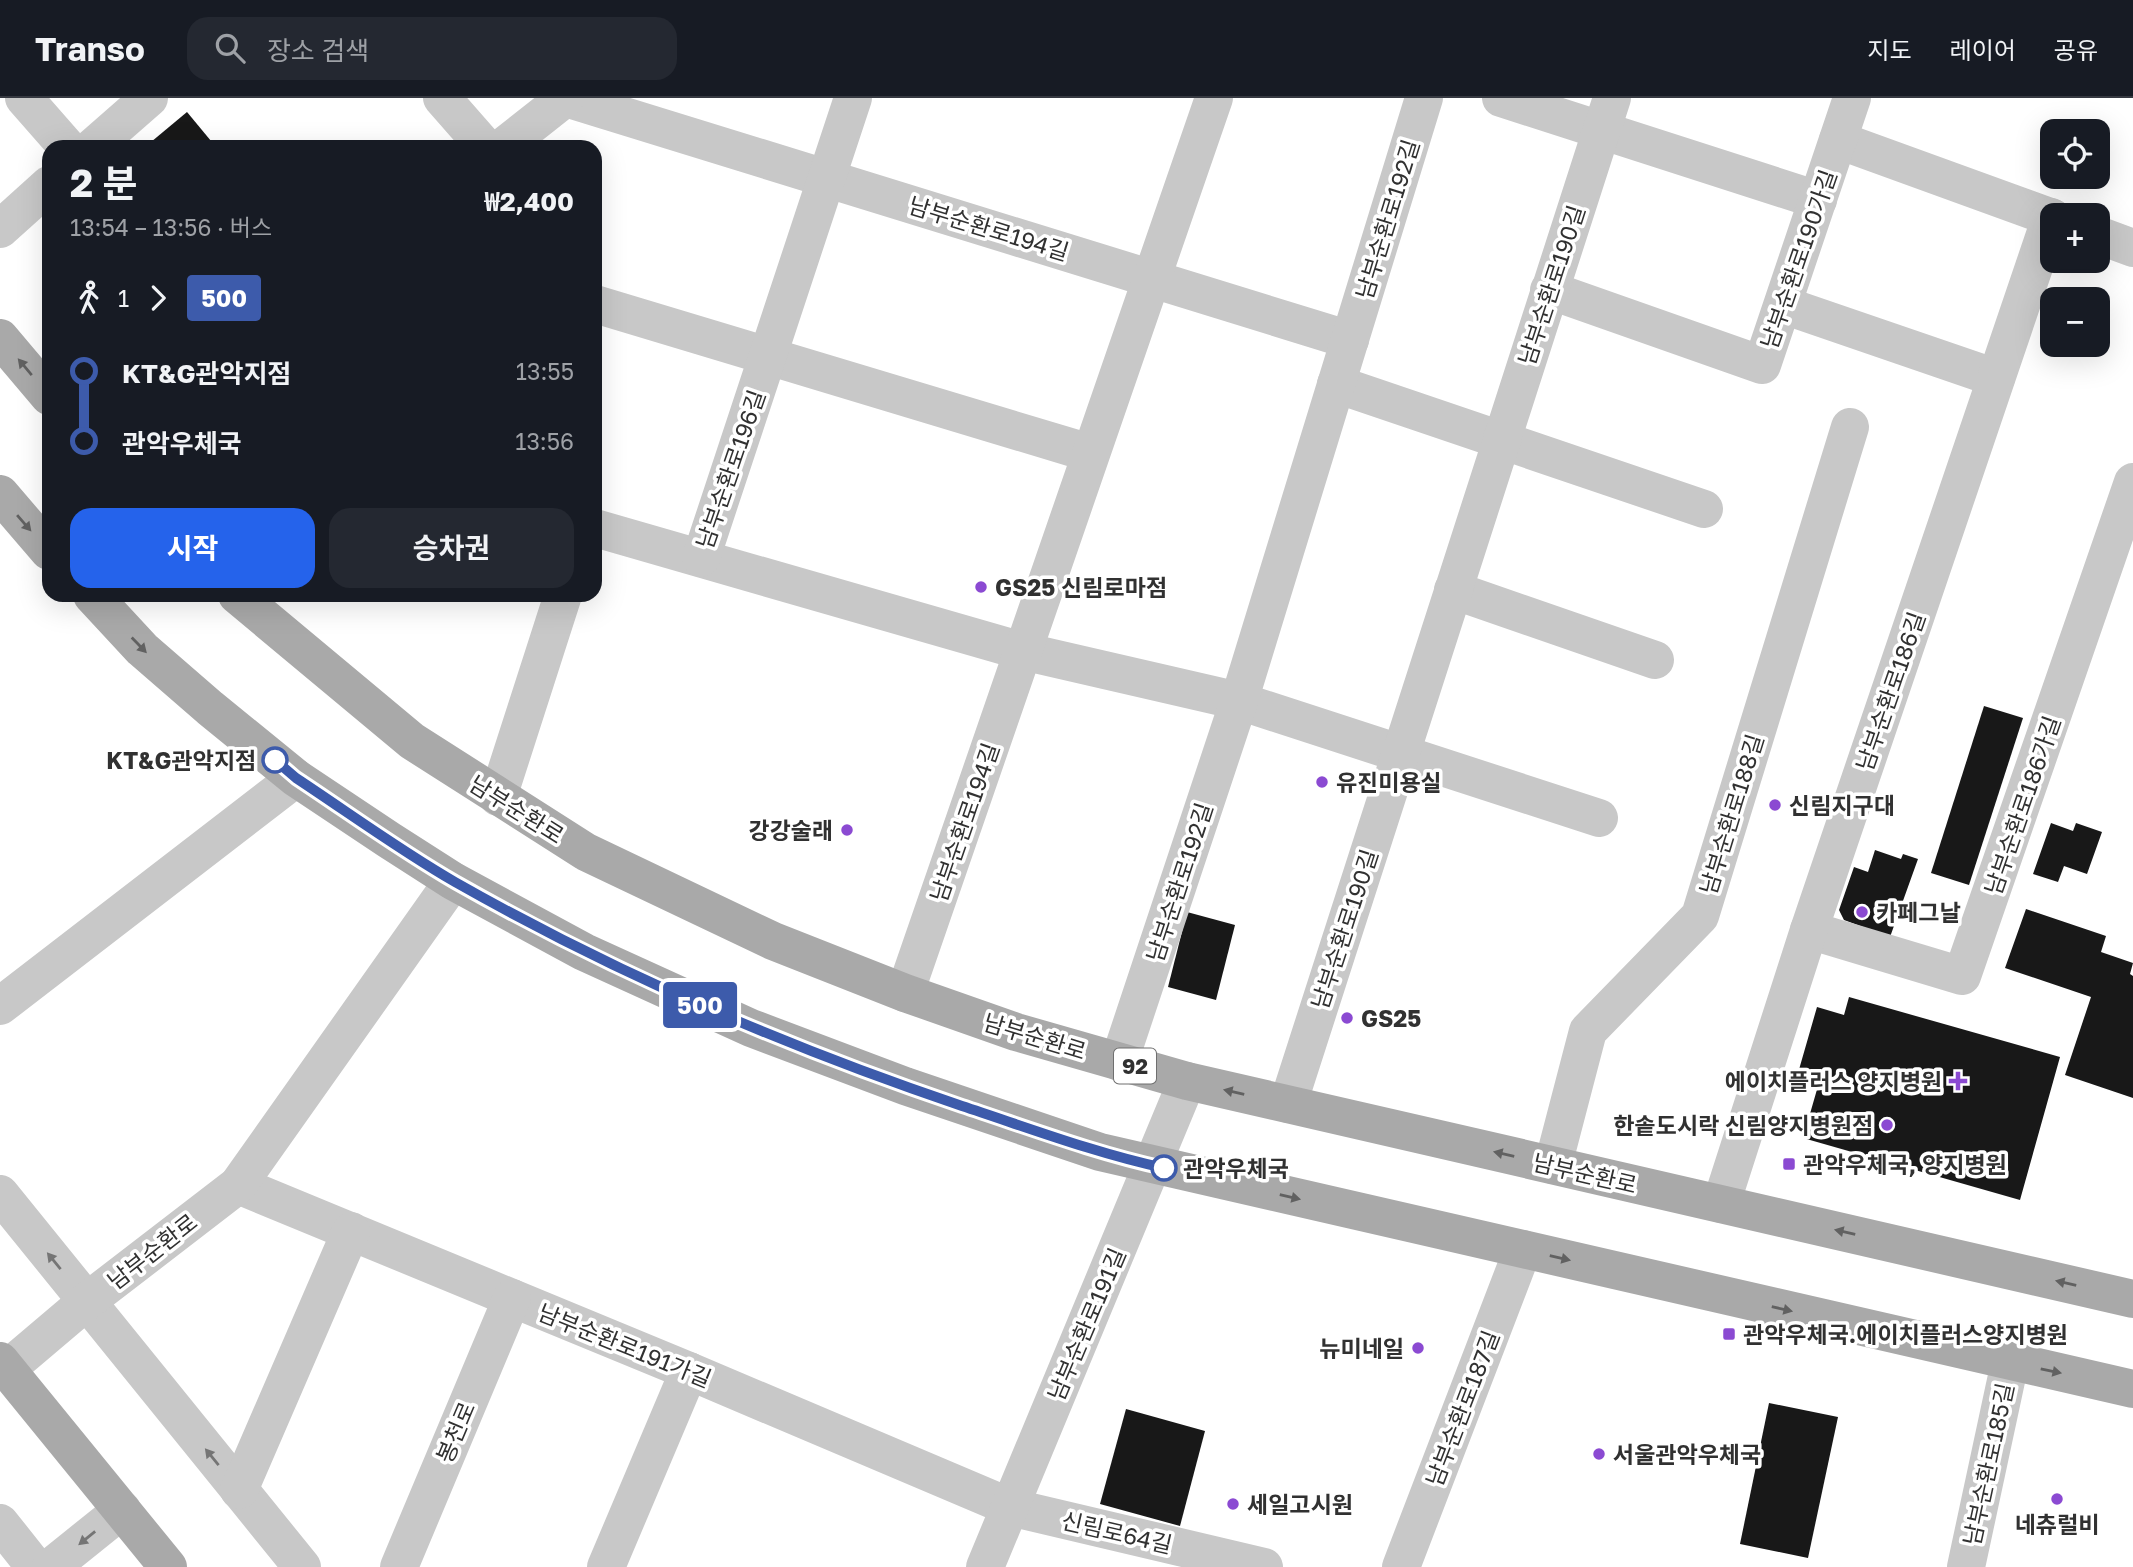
<!DOCTYPE html>
<html lang="ko">
<meta charset="utf-8">
<style>
:root{--surface:#171b24;--page:#242831;--text:#f1f3f6;--muted:#9ea1a6;--line:#363941;--accent:#2563eb}
body{margin:0;font-family:"Golos Text","Noto Sans KR",sans-serif;background:var(--page);color:var(--text);height:100vh;display:flex;flex-direction:column;font-size:26px;white-space:nowrap}
*{box-sizing:border-box;margin:0}
p{font-size:23px;color:var(--muted)}
.icon{flex:none;width:38px;height:38px;fill:none;stroke:currentColor;stroke-width:2;stroke-linecap:round;stroke-linejoin:round}
.map{position:relative;flex:1;overflow:hidden}
.sheet{position:absolute;left:42px;top:42px;width:560px;height:462px;display:flex;flex-direction:column;background:var(--surface);border-radius:21px;box-shadow:0 7px 28px #0002}
.sheet>*{flex:none}
.badge{padding:0 14px;border-radius:5px;font-size:24px;line-height:46px}
.fabs{position:absolute;left:2040px;top:21px;display:grid;gap:14px}
.fabs a{display:grid;place-items:center;width:70px;height:70px;border-radius:14px;background:var(--surface);box-shadow:0 7px 28px #0002;font-size:35px}
.map>.badge{position:absolute;translate:-50% -50%;box-shadow:0 0 0 4px #fff}
.legs{display:flex;align-items:center;gap:10px;height:77px;padding:0 28px;font-size:23px}
.legs p{margin-inline-start:auto}
.overview{display:flex;align-items:center;justify-content:space-between;height:119px;padding:0 28px}
h1{font-size:38px;font-weight:700;line-height:52px}
.cta{display:flex;gap:14px;margin-top:auto;padding:14px 28px}
.cta a{flex:1;height:80px;border-radius:21px;background:var(--accent);color:#fff;font-size:28px;font-weight:700;line-height:80px;text-align:center}
.cta a+a{background:var(--page);color:var(--text)}
ul{padding:0 28px;list-style:none}
li{display:flex;align-items:center;gap:24px;height:70px;font-size:26px}
li i{display:grid;place-items:center;width:10px;height:100%;margin:0 9px;background:currentColor}
li i::after{content:'';width:18px;height:18px;margin:-9px;border:5px solid;border-radius:50%;background:var(--surface)}
li p{margin-inline-start:auto}
li:first-child i{background:linear-gradient(#0000 50%,currentColor 0)}
li:last-child i{background:linear-gradient(currentColor 50%,#0000 0)}
header{display:flex;align-items:center;gap:42px;box-sizing:border-box;height:98px;padding:0 35px;background:var(--surface);border-bottom:2px solid var(--line)}
header strong{font-size:33px}
nav{display:flex;gap:38px;margin-inline-start:auto;font-size:24px}
.search{width:490px;height:63px;background:var(--page);display:flex;align-items:center;gap:18px;box-sizing:border-box;padding:0 24px;border-radius:21px;color:var(--muted);font-size:26px}
.map>svg:first-child{display:block}
.building{fill:#181818}
.lines{fill:none;stroke-linecap:round;stroke-linejoin:round}
.minor{stroke:#c8c8c8;stroke-width:38}
.major{stroke:#a9a9a9;stroke-width:38}
.oneway{fill:#616161}
.oneway2{fill:#757575}
.line-1-casing{stroke:#fff;stroke-width:16}
.line-1{stroke:#3d5bab;stroke-width:10}
.poi-dot{fill:#8b4ad2;stroke:#fff;stroke-width:2.5}
.stop-1-dot{fill:#fff;stroke:#3d5bab;stroke-width:3.5}
.labels{text-anchor:middle;dominant-baseline:central;stroke-width:7;stroke-linejoin:round;paint-order:stroke}
.shield{fill:#fff;stroke:#6f6f6f;stroke-width:2}
.shield-label{font-size:21px;font-weight:bold;fill:#313131}
.street-label{font-size:23px;fill:#313131;stroke:#fff}
.poi-label{font-size:23px;font-weight:bold;fill:#313131;stroke:#fff;text-anchor:start}
.stop-label{font-size:23px;font-weight:bold;fill:#313131;stroke:#fff;text-anchor:end}
</style>
<header>
<strong>Transo</strong>
<div class="search"><svg class="icon" aria-label="search" viewBox="0 0 24 24"><circle cx="10" cy="10" r="6"/><path d="M15 15l6 6"/></svg>장소 검색</div>
<nav><a>지도</a><a>레이어</a><a>공유</a></nav>
</header>
<div class="map">
<svg width="2133" height="1469" viewBox="0 0 2133 1469">
<rect width="100%" height="100%" fill="#fff"/>
<g class="building">
<polygon points="187,14 216,49 145,49"/>
<polygon points="1984,608 2023,620 1969,787 1931,775"/>
<polygon points="2051,725 2073,733 2076,725 2102,734 2087,776 2064,768 2058,784 2033,776"/>
<polygon points="1875,752 1901,761 1903,756 1918,761 1890,839 1844,822 1839,812 1854,769 1868,774"/>
<polygon points="2026,811 2106,838 2101,854 2133,865 2130,876 2133,878 2133,1000 2065,977 2091,899 2005,870"/>
<polygon points="1187,814 1235,827 1216,902 1168,889"/>
<polygon points="1849,899 2060,959 2020,1102 1803,1040 1818,988 1796,982 1817,909 1844,917"/>
<polygon points="1769,1305 1838,1319 1808,1460 1740,1446"/>
<polygon points="1126,1311 1205,1333 1180,1428 1100,1406"/>
</g>
<g class="lines">
<g class="minor">
<polyline points="24,0 67,49"/>
<polyline points="442,0 485,49"/>
<polyline points="566,0 1350,242"/>
<polyline points="1501,0 1818,102"/>
<polyline points="1838,42 2053,120"/>
<polyline points="93,49 149,0"/>
<polyline points="503,49 565,0"/>
<polyline points="0,131 49,87"/>
<polyline points="2098,137 2133,150"/>
<polyline points="1549,192 1762,267 1852,0"/>
<polyline points="595,206 1090,355"/>
<polyline points="1783,207 1996,280"/>
<polyline points="1336,286 1704,411"/>
<polyline points="595,430 1022,553 1239,603 1599,720"/>
<polyline points="701,460 853,0"/>
<polyline points="1453,492 1655,562"/>
<polyline points="498,699 563,497"/>
<polyline points="1809,832 1962,878 2133,384"/>
<polyline points="905,895 1214,0"/>
<polyline points="0,908 296,680"/>
<polyline points="1119,964 1239,603 1424,0"/>
<polyline points="1288,1006 1612,0"/>
<polyline points="1553,1067 1588,933 1700,818 1850,329"/>
<polyline points="238,1087 689,1273 1010,1409 1264,1469"/>
<polyline points="0,1096 302,1469"/>
<polyline points="1721,1106 1809,832 2051,119"/>
<polyline points="7,1271 86,1204 238,1087 453,783"/>
<polyline points="239,1392 351,1133"/>
<polyline points="0,1425 35,1469"/>
<polyline points="51,1469 122,1412"/>
<polyline points="399,1469 512,1200"/>
<polyline points="606,1469 689,1273"/>
<polyline points="985,1469 1187,983"/>
<polyline points="1401,1469 1523,1151"/>
<polyline points="1966,1469 2010,1264"/>
</g>
<g class="major">
<polyline points="0,240 49,298"/>
<polyline points="0,396 49,453"/>
<polyline points="92,497 142,551 210,610 296,680 389,742 453,783 584,854 751,930 905,988 1100,1054 2133,1291"/>
<polyline points="237,497 412,643 586,754 773,843 905,895 1016,934 1187,983 2133,1201"/>
<polyline points="0,1263 168,1469"/>
</g>
</g>
<defs><path id="oneway-solid" d="M-6-.8H1V-3.2L6.5 0L1 3.2V.8H-6Z" transform="scale(1.75)"/></defs>
<g class="oneway">
<use href="#oneway-solid" transform="translate(25 269) rotate(-130)"/>
<use href="#oneway-solid" transform="translate(24 425) rotate(49)"/>
<use href="#oneway-solid" transform="translate(139 547) rotate(46)"/>
<use href="#oneway-solid" transform="translate(1234 994) rotate(-167)"/>
<use href="#oneway-solid" transform="translate(1504 1056) rotate(-167)"/>
<use href="#oneway-solid" transform="translate(1290 1099) rotate(13)"/>
<use href="#oneway-solid" transform="translate(1845 1134) rotate(-167)"/>
<use href="#oneway-solid" transform="translate(1560 1160) rotate(13)"/>
<use href="#oneway-solid" transform="translate(2066 1185) rotate(-167)"/>
<use href="#oneway-solid" transform="translate(1782 1211) rotate(13)"/>
<use href="#oneway-solid" transform="translate(2051 1273) rotate(12)"/>
</g>
<g class="oneway2">
<use href="#oneway-solid" transform="translate(54 1163) rotate(-129)"/>
<use href="#oneway-solid" transform="translate(212 1359) rotate(-129)"/>
<use href="#oneway-solid" transform="translate(87 1440) rotate(141)"/>
</g>
<g class="lines">
<g class="line-1-casing">
<path id="line-1" d="M 275,662 L 296,680 C 349,715 401,753 455,784 C 617,876 787,949 962,1008 C 1029,1030 1095,1055 1164,1070"/>
</g>
<use href="#line-1" class="line-1"/>
</g>
<g class="poi-dot">
<circle cx="981" cy="489" r="7"/>
<circle cx="1322" cy="684" r="7"/>
<circle cx="1775" cy="707" r="7"/>
<circle cx="847" cy="732" r="7"/>
<circle cx="1862" cy="814" r="7"/>
<circle cx="1347" cy="920" r="7"/>
<path d="M1954.5 972.5h7v7h7v7h-7v7h-7v-7h-7v-7h7z"/>
<circle cx="1887" cy="1027" r="7"/>
<rect x="1782" y="1059" width="14" height="14" rx="3.5"/>
<rect x="1722" y="1229" width="14" height="14" rx="3.5"/>
<circle cx="1418" cy="1250" r="7"/>
<circle cx="1599" cy="1356" r="7"/>
<circle cx="2057" cy="1401" r="7"/>
<circle cx="1233" cy="1406" r="7"/>
</g>
<g class="stop-1-dot">
<circle cx="275" cy="662" r="12"/>
<circle cx="1164" cy="1070" r="12"/>
</g>
<g class="labels">
<rect class="shield" x="1114" y="950.5" width="42" height="35" rx="5"/>
<g class="shield-label">
<text x="1135" y="968">92</text>
</g>
<g class="street-label">
<text transform="translate(1387 121) rotate(-73)">남부순환로192길</text>
<text transform="translate(989 130) rotate(17)">남부순환로194길</text>
<text transform="translate(1798 161) rotate(-71)">남부순환로190가길</text>
<text transform="translate(1551 187) rotate(-72)">남부순환로190길</text>
<text transform="translate(730 371) rotate(-71)">남부순환로196길</text>
<text transform="translate(1890 593) rotate(-71)">남부순환로186길</text>
<text transform="translate(2022 707) rotate(-71)">남부순환로186가길</text>
<text transform="translate(517 711) rotate(32)">남부순환로</text>
<text transform="translate(1731 716) rotate(-73)">남부순환로188길</text>
<text transform="translate(964 724) rotate(-71)">남부순환로194길</text>
<text transform="translate(1179 784) rotate(-72)">남부순환로192길</text>
<text transform="translate(1344 831) rotate(-72)">남부순환로190길</text>
<text transform="translate(1035 938) rotate(17)">남부순환로</text>
<text transform="translate(1585 1075) rotate(13)">남부순환로</text>
<text transform="translate(152 1153) rotate(-38)">남부순환로</text>
<text transform="translate(1086 1226) rotate(-67)">남부순환로191길</text>
<text transform="translate(625 1247) rotate(22)">남부순환로191가길</text>
<text transform="translate(1462 1310) rotate(-69)">남부순환로187길</text>
<text transform="translate(455 1334) rotate(-67)">봉천로</text>
<text transform="translate(1988 1366) rotate(-78)">남부순환로185길</text>
<text transform="translate(1117 1434) rotate(13)">신림로64길</text>
</g>
<g class="poi-label">
<text x="995" y="489">GS25 신림로마점</text>
<text x="1336" y="684">유진미용실</text>
<text x="1789" y="707">신림지구대</text>
<text x="833" y="732" text-anchor="end">강강술래</text>
<text x="1876" y="814">카페그날</text>
<text x="1361" y="920">GS25</text>
<text x="1942" y="983" text-anchor="end">에이치플러스 양지병원</text>
<text x="1873" y="1027" text-anchor="end">한솥도시락 신림양지병원점</text>
<text x="1803" y="1066">관악우체국, 양지병원</text>
<text x="1743" y="1236">관악우체국.에이치플러스양지병원</text>
<text x="1404" y="1250" text-anchor="end">뉴미네일</text>
<text x="1613" y="1356">서울관악우체국</text>
<text x="1247" y="1406">세일고시원</text>
<text x="2057" y="1426" text-anchor="middle">네츄럴비</text>
</g>
<g class="stop-label">
<text x="256" y="662">KT&amp;G관악지점</text>
<text x="1183" y="1070" text-anchor="start">관악우체국</text>
</g>
</g>
</svg>
<div class="fabs">
<a><svg class="icon" aria-label="locate" viewBox="0 0 24 24"><circle cx="12" cy="12" r="6"/><path d="M12 2v4M12 18v4M2 12h4M18 12h4"/></svg></a>
<a>+</a>
<a>−</a>
</div>
<b class="badge" style="left:700px;top:907px;background:#3d5bab;color:#fff">500</b>
<section class="sheet">
<div class="overview"><div><h1>2 분</h1><p>13:54 – 13:56 · 버스</p></div><b>₩2,400</b></div>
<div class="legs"><svg class="icon" aria-label="walk" viewBox="0 0 24 24"><circle cx="13" cy="4" r="2"/><path d="M13 8l-2 6 4 7M11 14l-3 7M7 12l3-4h3l4 4"/></svg>1<svg class="icon" aria-label="forward" viewBox="0 0 24 24"><path d="M9 5l7 7-7 7"/></svg><b class="badge" style="background:#3d5bab;color:#fff">500</b></div>
<ul>
<li><i style="color:#3d5bab"></i><b>KT&amp;G관악지점</b><p>13:55</p></li>
<li><i style="color:#3d5bab"></i><b>관악우체국</b><p>13:56</p></li>
</ul>
<div class="cta"><a>시작</a><a>승차권</a></div>
</section>
</div>
